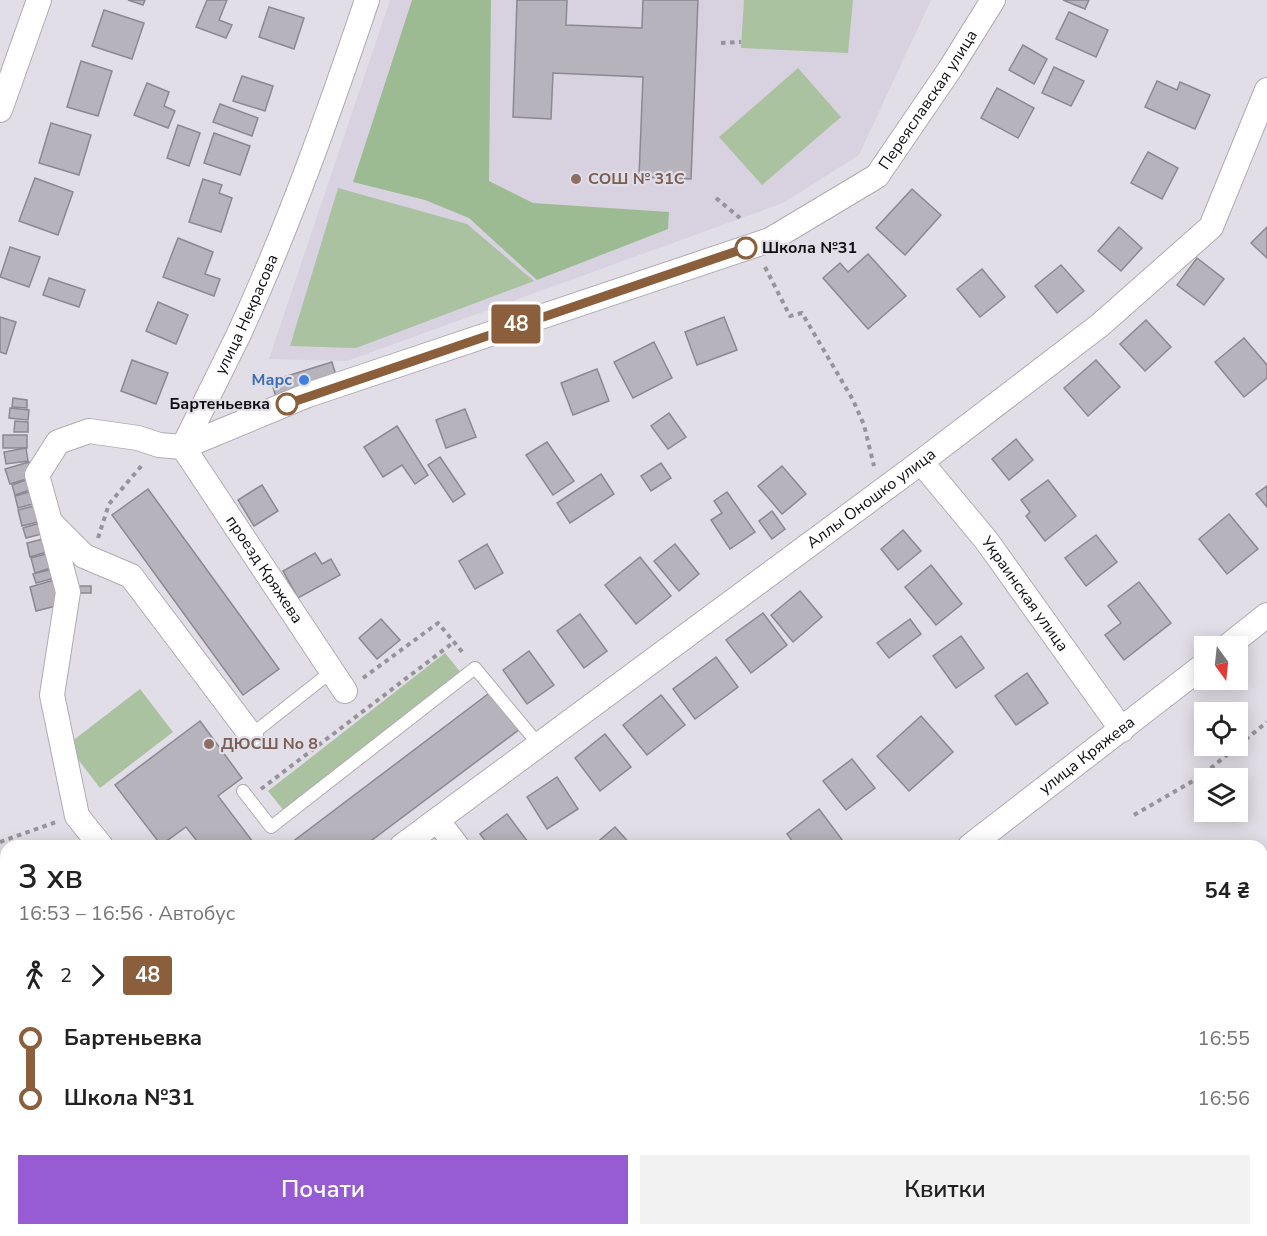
<!DOCTYPE html>
<html lang="uk">
<meta charset="utf-8">
<style>
:root{--surface:#fff;--page:#f2f2f2;--text:#222;--muted:#767676;--accent:#975cd3}
body{margin:0;font-family:"Nunito Sans",sans-serif;background:var(--page);color:var(--text);height:100vh;display:flex;flex-direction:column;font-size:22px;white-space:nowrap}
*{box-sizing:border-box;margin:0}
p{font-size:20px;color:var(--muted)}
.icon{flex:none;width:33px;height:33px;fill:none;stroke:currentColor;stroke-width:2;stroke-linecap:round;stroke-linejoin:round}
.map{position:relative;flex:1;overflow:hidden}
.sheet{position:absolute;left:0px;top:840px;width:1268px;height:396px;display:flex;flex-direction:column;background:var(--surface);border-radius:18px 18px 0 0;box-shadow:0 3px 15px #0003}
.sheet>*{flex:none}
.badge{padding:0 12px;border-radius:4px;font-size:21px;line-height:39px}
.needle{width:39px;rotate:165deg}
.fabs{position:absolute;left:1194px;top:636px;display:grid;gap:12px}
.fabs a{display:grid;place-items:center;width:54px;height:54px;border-radius:0px;background:var(--surface);box-shadow:0 3px 15px #0003;font-size:30px}
.map>.badge{position:absolute;translate:-50% -50%;box-shadow:0 0 0 3px #fff}
.legs{display:flex;align-items:center;gap:9px;height:66px;padding:0 18px;font-size:20px}
.legs p{margin-inline-start:auto}
.overview{display:flex;align-items:center;justify-content:space-between;height:102px;padding:0 18px}
h1{font-size:33px;font-weight:600;line-height:45px}
.action{display:flex;gap:12px;margin-top:auto;padding:12px 18px}
.action a{flex:1;height:69px;border-radius:0px;background:var(--accent);color:#fff;font-size:24px;font-weight:600;line-height:69px;text-align:center}
.action a+a{background:var(--page);color:var(--text)}
ul{padding:0 18px;list-style:none}
li{display:flex;align-items:center;gap:21px;height:60px;font-size:22px}
li i{display:grid;place-items:center;width:9px;height:100%;margin:0 8px;background:currentColor}
li i::after{content:'';width:15px;height:15px;margin:-8px;border:4px solid;border-radius:50%;background:var(--surface)}
li p{margin-inline-start:auto}
li:first-child i{background:linear-gradient(#0000 50%,currentColor 0)}
li:last-child i{background:linear-gradient(currentColor 50%,#0000 0)}
.map>svg:first-child{display:block}
.built{fill:#d8d1e0}
.green{fill:#aac2a0}
.forest{fill:#9dbb92}
.building{fill:#b7b3bc;stroke:#8c8891;stroke-width:1.5}
.lines{fill:none;stroke-linecap:round;stroke-linejoin:round}
.lane-casing{stroke:#afabb3;stroke-width:14}
.street-casing{stroke:#afabb3;stroke-width:26}
.path{stroke:#96939a;stroke-width:4;stroke-dasharray:4.5 4.5;stroke-linecap:butt}
.lane{stroke:#fff;stroke-width:12}
.street{stroke:#fff;stroke-width:24}
.line-1-casing{stroke:#fff;stroke-width:14}
.line-1{stroke:#8b5e3c;stroke-width:9}
.education-dot{fill:#8d6e63;stroke:#e2dee7;stroke-width:2}
.stop-1-dot{fill:#fff;stroke:#8b5e3c;stroke-width:3}
.shop-dot{fill:#3f7fe0;stroke:#e2dee7;stroke-width:2}
.labels{text-anchor:middle;dominant-baseline:central;stroke-width:4.5;stroke-linejoin:round;paint-order:stroke}
.street-label{font-size:16px;fill:#0e0d10;stroke:#e2dee7}
.education-label{font-size:16px;font-weight:bold;fill:#785e54;stroke:#e2dee7;text-anchor:start}
.stop-label{font-size:16px;font-weight:bold;fill:#0e0d10;stroke:#e2dee7;text-anchor:start}
.shop-label{font-size:16px;font-weight:bold;fill:#366cbe;stroke:#e2dee7;text-anchor:end}
</style>
<div class="map">
<svg width="1267" height="1236" viewBox="0 0 1267 1236">
<rect width="100%" height="100%" fill="#e2dee7"/>
<polygon class="built" points="390,0 931,0 859,155 783,203 347,361 269,359"/>
<g class="green">
<polygon points="744,0 853,0 848,53 741,48"/>
<polygon points="798,68 841,117 762,185 719,137"/>
<polygon points="338,188 467,224 534,281 356,348 290,346"/>
<polygon points="445,653 462,674 285,812 268,791"/>
<polygon points="140,689 173,732 100,788 67,745"/>
</g>
<polygon class="forest" points="412,0 491,0 489,181 533,203 669,212 668,229 537,280 469,218 425,200 353,182"/>
<g class="building">
<polygon points="128,0 145,0 143,5"/>
<polygon points="207,0 227,0 219,20 232,25 226,38 196,27"/>
<polygon points="517,0 567,0 566,25 642,28 643,0 698,0 691,179 639,177 643,77 553,73 551,119 513,117"/>
<polygon points="1063,0 1089,0 1085,9"/>
<polygon points="269,7 304,18 294,49 259,37"/>
<polygon points="104,10 144,23 132,59 92,46"/>
<polygon points="1069,12 1108,30 1096,57 1056,39"/>
<polygon points="1023,45 1047,59 1034,84 1009,70"/>
<polygon points="81,61 112,71 98,116 67,107"/>
<polygon points="1054,67 1084,81 1071,106 1042,93"/>
<polygon points="242,76 273,86 265,111 233,101"/>
<polygon points="1157,81 1177,90 1180,82 1210,95 1195,129 1145,107"/>
<polygon points="147,83 169,92 164,106 175,111 168,128 134,115"/>
<polygon points="997,88 1034,108 1018,138 981,118"/>
<polygon points="220,104 258,118 252,136 213,122"/>
<polygon points="51,123 91,135 79,175 39,163"/>
<polygon points="178,125 200,133 189,166 167,158"/>
<polygon points="214,133 250,146 240,175 204,163"/>
<polygon points="1148,152 1178,168 1162,199 1131,183"/>
<polygon points="35,178 73,192 58,235 19,221"/>
<polygon points="203,179 222,185 219,193 232,198 221,232 189,222"/>
<polygon points="912,189 941,215 905,255 876,228"/>
<polygon points="1119,227 1142,248 1121,271 1098,251"/>
<polygon points="1267,227 1267,258 1251,243"/>
<polygon points="178,238 213,252 205,274 220,279 214,296 163,277"/>
<polygon points="10,247 40,257 29,287 0,277"/>
<polygon points="868,254 906,296 868,329 823,278 840,263 848,272"/>
<polygon points="1197,258 1224,279 1204,305 1177,285"/>
<polygon points="1061,265 1084,291 1057,313 1035,286"/>
<polygon points="982,269 1005,297 980,317 957,289"/>
<polygon points="49,278 85,290 79,307 43,295"/>
<polygon points="158,302 188,315 176,344 146,331"/>
<polygon points="0,317 16,322 6,354 0,352"/>
<polygon points="724,317 737,350 697,365 685,332"/>
<polygon points="1146,320 1171,347 1145,371 1120,344"/>
<polygon points="1244,338 1267,365 1267,378 1244,397 1215,362"/>
<polygon points="654,342 672,378 633,398 614,362"/>
<polygon points="132,360 168,373 156,404 121,391"/>
<polygon points="1096,360 1120,387 1088,416 1064,388"/>
<polygon points="332,362 337,379 276,397 271,381"/>
<polygon points="597,369 609,401 573,415 561,383"/>
<polygon points="13,398 27,400 27,408 12,407"/>
<polygon points="10,408 29,410 28,420 9,418"/>
<polygon points="465,409 476,437 446,448 436,420"/>
<polygon points="669,413 686,437 668,449 651,426"/>
<polygon points="15,421 28,422 28,432 14,432"/>
<polygon points="397,426 428,475 415,484 402,465 383,477 364,447"/>
<rect x="3" y="435" width="24" height="13"/>
<polygon points="1016,439 1033,460 1009,480 992,459"/>
<polygon points="547,442 574,481 553,495 526,455"/>
<polygon points="26,448 28,461 6,464 4,452"/>
<polygon points="440,457 465,494 453,502 428,465"/>
<polygon points="29,462 33,477 10,484 5,469"/>
<polygon points="661,463 671,478 651,491 641,476"/>
<polygon points="782,466 806,494 782,514 758,486"/>
<polygon points="601,474 614,494 570,523 557,503"/>
<polygon points="26,480 30,490 15,495 12,485"/>
<polygon points="1048,480 1076,516 1045,541 1026,516 1030,512 1021,500"/>
<polygon points="262,485 278,511 254,526 238,500"/>
<polygon points="1267,486 1267,507 1256,494"/>
<polygon points="148,489 279,669 243,695 112,515"/>
<polygon points="36,490 40,502 18,508 15,496"/>
<polygon points="727,492 755,532 730,549 711,520 722,513 714,501"/>
<polygon points="41,504 45,520 22,526 18,510"/>
<polygon points="772,511 785,529 772,539 759,521"/>
<polygon points="1229,514 1258,549 1227,574 1199,539"/>
<polygon points="46,521 49,532 26,538 23,528"/>
<polygon points="903,530 921,551 898,570 881,549"/>
<polygon points="1096,535 1117,562 1086,586 1065,558"/>
<polygon points="47,538 50,551 30,557 27,543"/>
<polygon points="487,544 503,573 475,589 459,561"/>
<polygon points="675,544 699,574 679,591 654,561"/>
<polygon points="53,552 57,566 35,573 31,558"/>
<polygon points="315,553 322,564 331,559 340,575 298,598 283,571"/>
<polygon points="640,557 671,596 636,624 605,585"/>
<polygon points="931,565 962,604 936,625 905,587"/>
<polygon points="56,568 58,577 36,583 33,574"/>
<polygon points="54,580 60,605 36,611 30,587"/>
<polygon points="1139,582 1171,623 1124,660 1105,635 1121,623 1108,606"/>
<rect x="79" y="586" width="12" height="7"/>
<polygon points="800,591 822,617 793,642 771,615"/>
<polygon points="763,613 787,645 751,673 726,640"/>
<polygon points="580,614 607,651 584,668 557,631"/>
<polygon points="381,619 400,640 377,659 359,638"/>
<polygon points="910,619 921,634 889,658 877,643"/>
<polygon points="961,636 984,668 956,688 933,656"/>
<polygon points="529,651 554,685 527,704 503,670"/>
<polygon points="716,657 738,687 695,719 673,689"/>
<polygon points="1027,673 1048,703 1016,725 995,696"/>
<polygon points="492,691 520,729 364,846 287,846"/>
<polygon points="661,695 685,725 647,755 623,725"/>
<polygon points="921,716 953,752 909,791 877,756"/>
<polygon points="200,721 242,778 218,796 256,846 201,846 186,827 161,845 115,785"/>
<polygon points="605,734 631,767 600,791 575,758"/>
<polygon points="852,759 875,788 846,810 823,781"/>
<polygon points="557,777 578,809 547,829 527,797"/>
<polygon points="819,809 843,841 836,846 796,846 787,834"/>
<polygon points="507,814 528,842 522,846 489,846 480,834"/>
<polygon points="615,827 632,846 593,846"/>
<polygon points="275,1230 326,1230 329,1233 325,1236 279,1236"/>
</g>
<g class="lines">
<g class="lane-casing">
<g id="lane">
<polyline points="251,735 332,671"/>
<polyline points="243,791 271,827 475,668 539,745"/>
</g>
</g>
<g class="street-casing">
<g id="street">
<polyline points="0,110 39,0"/>
<path id="s1" d="M 183,447 C 201,410 220,373 238,336 C 288,228 329,113 367,0"/>
<path id="s2" d="M 183,447 L 345,691"/>
<path id="s3" d="M 921,462 L 986,540 L 1122,730"/>
<polyline points="50,524 68,592 52,695 77,816 101,846"/>
<polyline points="1228,646 1267,615"/>
<path id="s4" d="M 251,735 L 131,576 L 84,556 L 50,522 L 37,475 L 58,442 L 89,431 L 138,438 L 159,445 L 183,447 L 308,395 L 770,240 L 877,176 L 950,69 L 993,0"/>
<polyline points="437,820 457,846"/>
<path id="s5" d="M 402,846 L 921,462 L 1100,325 L 1211,227 L 1267,90"/>
<path id="s6" d="M 970,846 L 1204,665"/>
<polyline points="463,1236 471,1230"/>
</g>
</g>
<g class="path">
<polyline points="721,43 741,42"/>
<polyline points="716,198 740,218"/>
<polyline points="765,267 790,316 802,313 853,400 864,425 874,466"/>
<polyline points="98,538 109,504 143,464"/>
<polyline points="363,678 438,623 464,654"/>
<polyline points="261,789 454,642"/>
<polyline points="1134,815 1200,777 1267,722"/>
<polyline points="0,842 56,822"/>
<polyline points="0,873 6,892"/>
<polyline points="0,910 6,904"/>
<polyline points="109,1230 111,1236"/>
<polyline points="769,1230 772,1236"/>
<polyline points="587,1236 596,1230"/>
</g>
<use href="#lane" class="lane"/>
<use href="#street" class="street"/>
</g>
<g class="lines">
<g class="line-1-casing">
<polyline id="line-1" points="287,404 746,248"/>
</g>
<use href="#line-1" class="line-1"/>
</g>
<g class="education-dot">
<circle cx="576" cy="179" r="6"/>
<circle cx="209" cy="744" r="6"/>
</g>
<g class="stop-1-dot">
<circle cx="746" cy="248" r="10"/>
<circle cx="287" cy="404" r="10"/>
</g>
<circle class="shop-dot" cx="304" cy="380" r="6"/>
<g class="labels">
<g class="street-label">
<text stroke="none"><textPath href="#s4" startOffset="1354">Переяславская улица</textPath></text>
<text stroke="none"><textPath href="#s1" startOffset="147">улица Некрасова</textPath></text>
<text stroke="none"><textPath href="#s5" startOffset="584">Аллы Оношко улица</textPath></text>
<text stroke="none"><textPath href="#s2" startOffset="147">проезд Кряжева</textPath></text>
<text stroke="none"><textPath href="#s3" startOffset="168">Украинская улица</textPath></text>
<text stroke="none"><textPath href="#s6" startOffset="148">улица Кряжева</textPath></text>
</g>
<g class="education-label">
<text x="588" y="179">СОШ № 31С</text>
<text x="221" y="744">ДЮСШ No 8</text>
</g>
<g class="stop-label">
<text x="762" y="248">Школа №31</text>
<text x="270" y="404" text-anchor="end">Бартеньевка</text>
</g>
<g class="shop-label">
<text x="292" y="380">Марс</text>
</g>
</g>
</svg>
<div class="fabs">
<a><svg class="needle" viewBox="-14 -14 28 28"><path d="M0-13l5 13h-10z" fill="#e53935"/><path d="M0 13l5-13h-10z" fill="#767676"/></svg></a>
<a><svg class="icon" aria-label="locate" viewBox="0 0 24 24"><circle cx="12" cy="12" r="6"/><path d="M12 2v4M12 18v4M2 12h4M18 12h4"/></svg></a>
<a><svg class="icon" aria-label="layers" viewBox="0 0 24 24"><path d="M12 4l9 5-9 5-9-5zM3 14l9 5 9-5"/></svg></a>
</div>
<b class="badge" style="left:516px;top:324px;background:#8b5e3c;color:#fff">48</b>
<section class="sheet">
<div class="overview"><div><h1>3 хв</h1><p>16:53 – 16:56 · Автобус</p></div><b>54 ₴</b></div>
<div class="legs"><svg class="icon" aria-label="walk" viewBox="0 0 24 24"><circle cx="13" cy="4" r="2"/><path d="M13 8l-2 6 4 7M11 14l-3 7M7 12l3-4h3l4 4"/></svg>2<svg class="icon" aria-label="forward" viewBox="0 0 24 24"><path d="M9 5l7 7-7 7"/></svg><b class="badge" style="background:#8b5e3c;color:#fff">48</b></div>
<ul>
<li><i style="color:#8b5e3c"></i><b>Бартеньевка</b><p>16:55</p></li>
<li><i style="color:#8b5e3c"></i><b>Школа №31</b><p>16:56</p></li>
</ul>
<div class="action"><a>Почати</a><a>Квитки</a></div>
</section>
</div>
